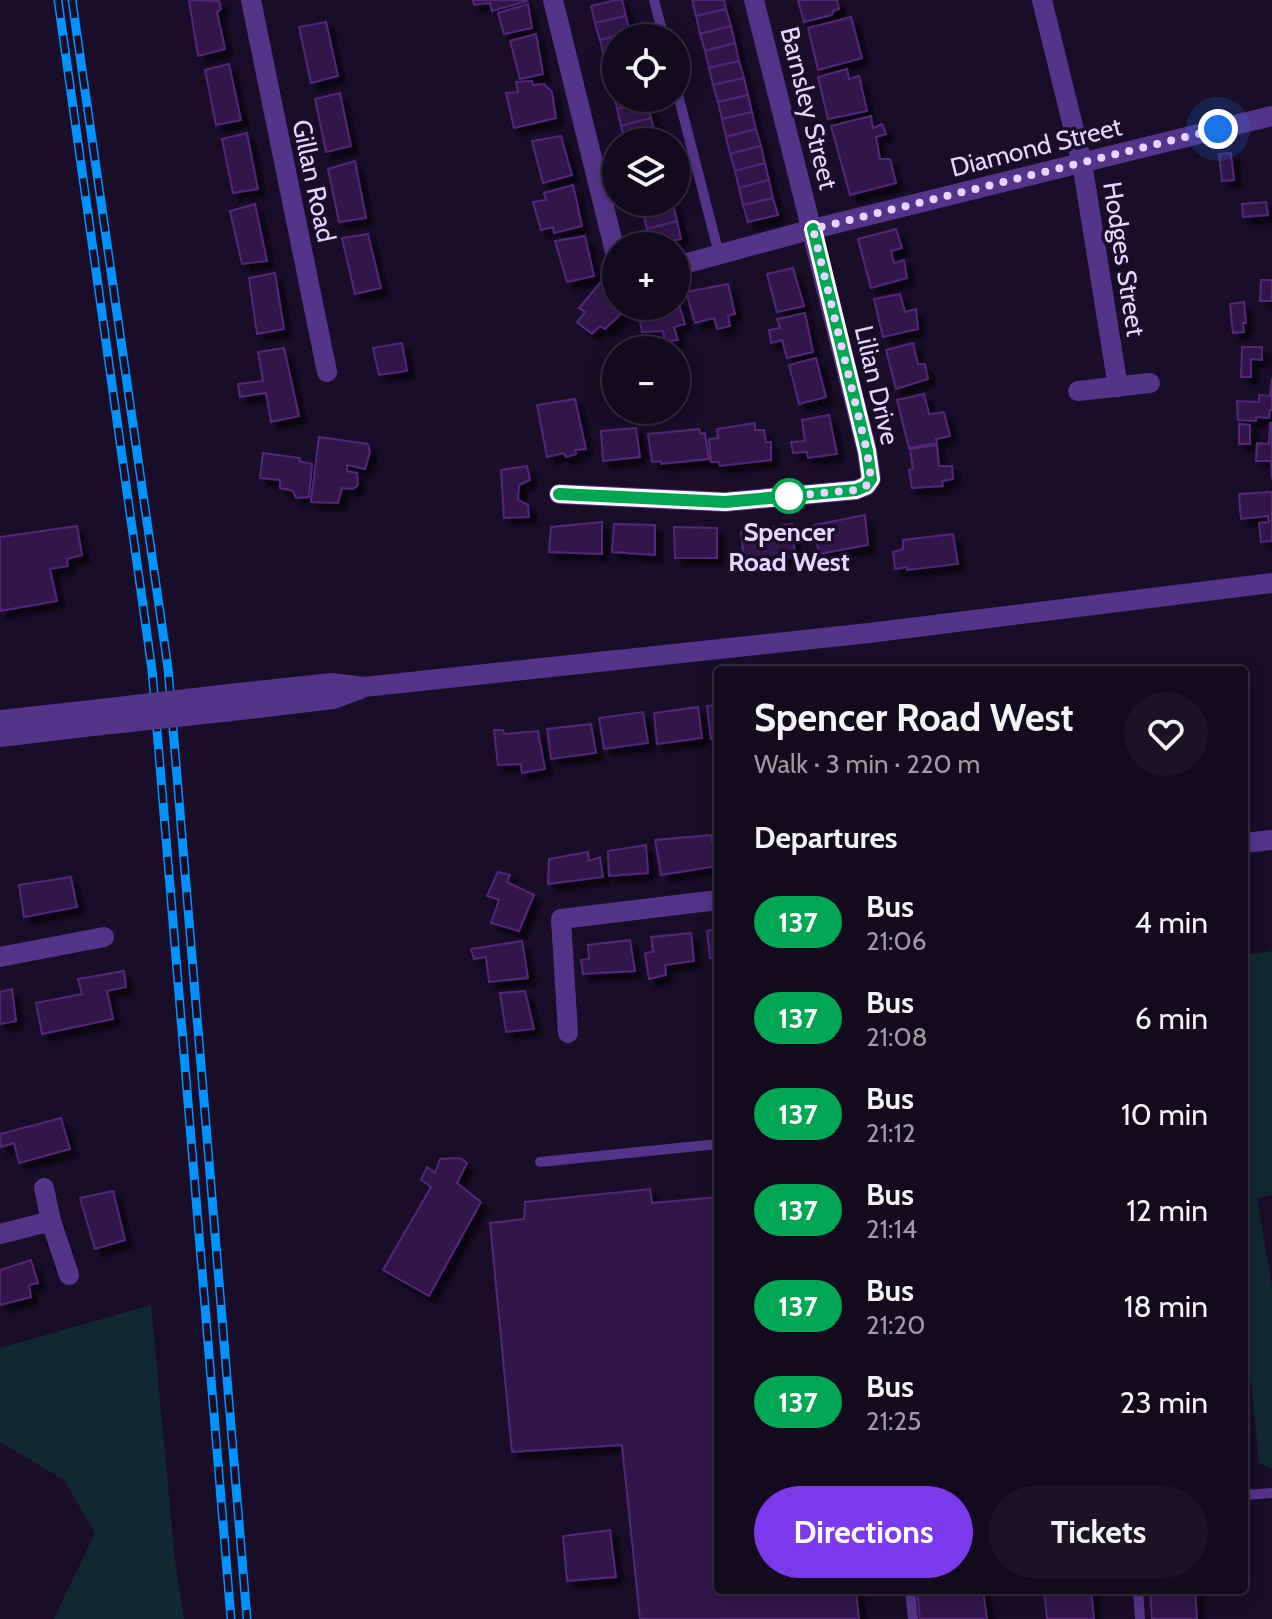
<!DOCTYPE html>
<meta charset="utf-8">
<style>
:root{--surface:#140a1e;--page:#1d1327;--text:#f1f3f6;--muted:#9d9aa4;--line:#332b3c;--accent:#7c3aed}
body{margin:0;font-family:Cabin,sans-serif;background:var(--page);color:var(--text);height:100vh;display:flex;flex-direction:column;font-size:30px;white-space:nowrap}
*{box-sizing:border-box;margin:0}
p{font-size:26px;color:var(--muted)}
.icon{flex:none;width:44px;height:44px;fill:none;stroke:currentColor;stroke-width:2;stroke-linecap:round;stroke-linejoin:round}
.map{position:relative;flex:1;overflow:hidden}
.side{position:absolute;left:714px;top:666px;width:534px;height:928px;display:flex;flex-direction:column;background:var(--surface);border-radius:8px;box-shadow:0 4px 20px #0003,0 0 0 2px var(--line)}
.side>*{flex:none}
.badge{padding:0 16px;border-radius:26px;font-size:28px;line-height:52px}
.tools{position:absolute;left:602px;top:24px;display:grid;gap:16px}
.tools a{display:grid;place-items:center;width:88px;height:88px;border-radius:50%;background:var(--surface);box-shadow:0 4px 20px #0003,0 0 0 2px var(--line);font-size:40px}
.you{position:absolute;width:40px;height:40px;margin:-20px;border:6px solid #fff;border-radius:50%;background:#1a73e8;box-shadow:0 0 0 12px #1a73e833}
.map>.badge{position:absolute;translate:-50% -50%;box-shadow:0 0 0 4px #fff}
h2{padding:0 40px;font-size:30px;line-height:72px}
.round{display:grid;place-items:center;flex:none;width:84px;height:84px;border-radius:42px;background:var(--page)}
.summary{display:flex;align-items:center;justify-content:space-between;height:136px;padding:0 40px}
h1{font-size:38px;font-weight:700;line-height:60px}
.primary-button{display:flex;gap:16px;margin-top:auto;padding:16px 40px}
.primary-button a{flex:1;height:92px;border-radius:48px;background:var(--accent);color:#fff;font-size:32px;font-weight:700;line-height:92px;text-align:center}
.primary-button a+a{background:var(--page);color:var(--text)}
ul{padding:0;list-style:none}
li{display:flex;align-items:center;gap:24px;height:96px;padding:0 40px}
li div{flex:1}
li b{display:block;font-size:30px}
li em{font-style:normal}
li .badge{min-width:88px;font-weight:700;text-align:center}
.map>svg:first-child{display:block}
.green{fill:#102832}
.building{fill:#32184a;stroke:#522878;stroke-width:2;filter:url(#shadow)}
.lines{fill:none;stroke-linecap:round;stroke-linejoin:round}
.service{stroke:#54348b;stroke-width:10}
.minor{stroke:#54348b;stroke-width:20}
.tertiary{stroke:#54348b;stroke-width:20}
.rail-casing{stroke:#0093ff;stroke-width:9}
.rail{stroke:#1a0d28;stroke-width:6;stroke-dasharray:18;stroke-linecap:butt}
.tertiary-bridge{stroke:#54348b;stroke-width:20}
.line-casing{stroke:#fff;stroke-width:18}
.line{stroke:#00a651;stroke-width:12}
.walk{stroke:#e7d4ff;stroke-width:8;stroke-dasharray:0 14.4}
.stop-dot{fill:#fff;stroke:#00a651;stroke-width:4}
.labels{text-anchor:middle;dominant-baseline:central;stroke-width:7;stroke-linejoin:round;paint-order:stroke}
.street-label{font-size:26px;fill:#e7d4ff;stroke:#1a0d28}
.stop-label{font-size:26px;font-weight:bold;fill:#e7d4ff;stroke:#1a0d28}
</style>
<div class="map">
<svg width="1272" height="1619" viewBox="0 0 1272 1619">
<defs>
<filter id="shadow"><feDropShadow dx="7" dy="7" stdDeviation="2" flood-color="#0009"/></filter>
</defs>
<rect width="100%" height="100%" fill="#1a0d28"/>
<g class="green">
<polygon points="1272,951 1272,1195 1257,1198 1272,1287 1272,1469 1259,1463 1244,1314 1244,955"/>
<polygon points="151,1305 175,1560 184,1619 54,1619 95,1533 64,1480 0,1442 0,1348"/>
</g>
<g class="building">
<polygon points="189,0 219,1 221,9 217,12 225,49 198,56"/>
<polygon points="473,0 527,0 527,1 492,11 490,3 474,5"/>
<polygon points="616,0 622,0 626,16 595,23 591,6"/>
<polygon points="692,0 724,0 726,9 696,16"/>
<polygon points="798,0 837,0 839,9 833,11 832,15 804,22"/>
<polygon points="528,4 532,28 504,34 498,13"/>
<polygon points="726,9 731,26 700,34 696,16"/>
<polygon points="626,16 630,33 600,40 595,23"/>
<polygon points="851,17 862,58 818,70 808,28"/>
<polygon points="326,22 338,76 311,83 299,27"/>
<polygon points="731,26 735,43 705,51 700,34"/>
<polygon points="630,33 631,38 616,38 616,55 604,57 600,40"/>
<polygon points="536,34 543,74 520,79 510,41"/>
<polygon points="735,43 739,61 709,68 705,51"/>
<polygon points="616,55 616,73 608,75 604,57"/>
<polygon points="739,61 744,78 713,85 709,68"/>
<polygon points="229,64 241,120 216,125 205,70"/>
<polygon points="847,69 849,79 859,76 867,111 828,119 818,77"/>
<polygon points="744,78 748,95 718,102 713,85"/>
<polygon points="532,81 533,85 544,84 552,92 556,118 514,128 506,93 518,92 516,82"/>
<polygon points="616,91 616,98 646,98 647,101 617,109 613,92"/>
<polygon points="340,93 351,146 326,152 315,99"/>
<polygon points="748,95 752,112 722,119 718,102"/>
<polygon points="647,101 651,118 621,126 617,109"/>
<polygon points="752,112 756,129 726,137 722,119"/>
<polygon points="871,116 873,128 882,124 886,134 876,137 880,159 890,159 896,183 850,195 831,126"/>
<polygon points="651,118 656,136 625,142 621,126"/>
<polygon points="756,129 761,146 730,154 726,137"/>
<polygon points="247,133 258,189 233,193 222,139"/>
<polygon points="561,136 572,175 543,183 532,141"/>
<polygon points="761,146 765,163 735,171 730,154"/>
<polygon points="1231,153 1234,180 1222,181 1219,154"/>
<polygon points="355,161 366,218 339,222 328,169"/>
<polygon points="765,163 769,180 739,188 735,171"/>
<polygon points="769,180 773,198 743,205 739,188"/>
<polygon points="573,185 582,226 554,233 553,227 541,230 533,202 546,200 544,193"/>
<polygon points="773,198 778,215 748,222 743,205"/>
<polygon points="640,202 672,202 673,204 642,212"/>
<polygon points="1266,202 1268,215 1243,217 1242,204"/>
<polygon points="255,204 267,261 242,264 230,211"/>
<polygon points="673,204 677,221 647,229 642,212"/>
<polygon points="677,221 681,239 651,246 647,229"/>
<polygon points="896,229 902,248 891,251 894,263 904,260 907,278 871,288 858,239"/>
<polygon points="368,234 381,288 355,294 342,238"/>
<polygon points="585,236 594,276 567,282 555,241"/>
<polygon points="793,268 804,306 777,312 767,274"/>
<polygon points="275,273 284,329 257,334 249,278"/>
<polygon points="1261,280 1272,280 1272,301 1260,301"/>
<polygon points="600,283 616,296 616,306 628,307 605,329 600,326 592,334 577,322 585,312 579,308"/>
<polygon points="728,284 735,314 728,315 730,326 717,329 714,318 695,323 686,292"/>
<polygon points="900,294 905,312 916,309 918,329 883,337 874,299"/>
<polygon points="676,295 685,324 674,327 678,340 665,342 663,331 642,332 637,306 676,306"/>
<polygon points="1244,302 1246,323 1243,323 1244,332 1233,333 1230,304"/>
<polygon points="805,313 813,352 787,358 782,340 771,343 769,330 780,328 777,319"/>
<polygon points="402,343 407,371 379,375 373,348"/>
<polygon points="913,343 918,364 925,364 928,379 896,389 886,350"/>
<polygon points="1242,347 1262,347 1262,360 1251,359 1251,377 1241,377"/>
<polygon points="284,348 299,416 271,422 266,393 240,397 238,384 263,381 258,352"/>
<polygon points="816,358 826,397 799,404 789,365"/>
<polygon points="1272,378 1272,410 1270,410 1269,418 1256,417 1256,421 1238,420 1237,401 1259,402 1259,395 1270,396"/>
<polygon points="924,394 929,414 944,412 950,436 936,439 937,443 909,448 897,400"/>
<polygon points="575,399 586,449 575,450 576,454 566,457 564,453 547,457 537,405"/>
<polygon points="829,415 837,454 808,458 807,452 793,453 791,442 805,441 802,420"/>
<polygon points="755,423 755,430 764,430 766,442 771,442 771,460 720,466 719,462 711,462 709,439 718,438 717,429"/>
<polygon points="1270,423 1272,423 1272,479 1271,461 1256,461 1257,443 1269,444"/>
<polygon points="1239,424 1250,425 1250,444 1239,444"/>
<polygon points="636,428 640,457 603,461 601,431"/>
<polygon points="699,429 701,434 705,433 709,459 661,464 661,461 652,462 648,434"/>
<polygon points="319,437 368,444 370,452 365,469 347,465 347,471 357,473 358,485 353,489 342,488 338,503 311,502"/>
<polygon points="937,445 939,466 952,466 953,479 942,481 943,486 912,488 909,470 913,469 910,449"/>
<polygon points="263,453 300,458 299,461 312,464 309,497 296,498 293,491 280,488 280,480 260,478"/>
<polygon points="527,466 530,480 519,485 518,500 528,505 529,517 504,518 501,470"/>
<polygon points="1272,492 1272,541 1261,542 1259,523 1269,522 1268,516 1241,519 1239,494"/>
<polygon points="865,515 868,545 819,554 814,525"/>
<polygon points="602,522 602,554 549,552 551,527"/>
<polygon points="614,524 655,525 655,555 612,552"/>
<polygon points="792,524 795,556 744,562 741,532"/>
<polygon points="77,526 82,555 67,559 68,566 50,569 57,601 0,611 0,537"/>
<polygon points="674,527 717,528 717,558 675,558"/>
<polygon points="953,534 958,564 907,570 907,567 895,569 893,552 903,549 903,540"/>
<polygon points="718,705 718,737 711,739 707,706"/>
<polygon points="698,707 702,738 657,744 654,713"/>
<polygon points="643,712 648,743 604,749 599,718"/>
<polygon points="591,724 596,753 551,759 547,729"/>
<polygon points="494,730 503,730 504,734 538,731 545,769 522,773 521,764 498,765"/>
<polygon points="711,835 717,866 661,875 655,840"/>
<polygon points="646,845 648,873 609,876 608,851"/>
<polygon points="588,852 589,861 600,857 603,877 548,884 549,859"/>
<polygon points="498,872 510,875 507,882 534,895 519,931 491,923 499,900 487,896"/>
<polygon points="71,877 77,907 24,917 19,885"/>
<polygon points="718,929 718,957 710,958 707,931"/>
<polygon points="691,933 694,961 665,965 666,975 649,979 645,953 653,952 651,937"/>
<polygon points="630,940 635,971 583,974 581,960 589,959 588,945"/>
<polygon points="522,941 528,978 489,982 486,957 474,959 471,949"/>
<polygon points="124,971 126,987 107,991 113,1019 42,1034 36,1003 82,994 78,979"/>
<polygon points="12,989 16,1021 0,1024 0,992"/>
<polygon points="525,991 534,1029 506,1032 500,993"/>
<polygon points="61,1118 70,1149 19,1163 14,1143 1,1147 0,1134"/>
<polygon points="460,1158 467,1163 457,1183 481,1202 429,1296 383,1270 431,1187 421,1180 427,1167 435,1173 440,1159"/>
<polygon points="650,1189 652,1203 718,1197 718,1590 856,1590 859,1619 640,1619 622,1445 512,1452 490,1223 524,1219 525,1202"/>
<polygon points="113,1191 125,1240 95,1249 80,1198"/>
<polygon points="31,1260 38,1283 29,1285 31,1297 0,1305 0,1270"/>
<polygon points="610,1530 616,1577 567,1581 563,1536"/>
<polygon points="917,1590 983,1590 987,1619 920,1619"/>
<polygon points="1044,1590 1091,1590 1094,1619 1047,1619"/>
<polygon points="1150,1590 1195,1590 1197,1619 1152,1619"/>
</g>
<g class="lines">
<g class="service">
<polyline points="654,0 664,38"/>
<polyline points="676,87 719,254"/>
<polyline points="540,1162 718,1144"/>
<polyline points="1244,1495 1272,1493"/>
<polyline points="910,1590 913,1619"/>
<polyline points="1138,1590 1140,1619"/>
</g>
<g class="minor">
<polyline points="251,0 327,372"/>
<polyline points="553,0 616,256"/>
<polyline points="1042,0 1082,163 1118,387"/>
<polyline points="676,266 813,229 1272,116"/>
<polyline points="1078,391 1150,383"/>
<polyline points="559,494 725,502 856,490 866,486 871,479 867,451 754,0"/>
<polyline points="1244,843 1272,840"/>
<polyline points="0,957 104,937"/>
<polyline points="568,1033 561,919 718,900"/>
<polyline points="44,1188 51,1221"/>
<polyline points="0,1234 51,1221 69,1275"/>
</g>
<g class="tertiary">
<polyline points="229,694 332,683 364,687 869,633 1272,583"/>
<polyline points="232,711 333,699 360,689"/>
<polyline points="0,720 92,710"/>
<polyline points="0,737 93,726"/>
</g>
<g class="rail-casing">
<g id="rail">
<polyline points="58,0 152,670 231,1619"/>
<polyline points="72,0 168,668 247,1619"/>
</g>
</g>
<use href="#rail" class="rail"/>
<g class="tertiary-bridge">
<polyline points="92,710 229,694"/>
<polyline points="93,726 232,711"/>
</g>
</g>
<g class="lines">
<g class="line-casing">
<polyline id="line" points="559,494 725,502 856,490 866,486 871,479 867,451 813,229"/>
</g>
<use href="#line" class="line"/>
<polyline class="walk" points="789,496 778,497 856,490 866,486 871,479 867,451 813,229 1218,129"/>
</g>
<circle class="stop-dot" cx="789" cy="496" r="16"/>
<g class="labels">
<g class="street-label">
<text transform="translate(809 108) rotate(76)">Barnsley Street</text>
<text transform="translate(1036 147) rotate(-14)">Diamond Street</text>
<text transform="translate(314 181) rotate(78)">Gillan Road</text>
<text transform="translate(1124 259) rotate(81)">Hodges Street</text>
<text transform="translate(877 385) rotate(77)">Lilian Drive</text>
</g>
<g class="stop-label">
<text x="789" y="532">Spencer<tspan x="789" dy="30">Road West</tspan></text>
</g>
</g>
</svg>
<div class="tools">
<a><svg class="icon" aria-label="locate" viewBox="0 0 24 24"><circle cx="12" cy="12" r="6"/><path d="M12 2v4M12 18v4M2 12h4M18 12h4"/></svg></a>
<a><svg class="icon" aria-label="layers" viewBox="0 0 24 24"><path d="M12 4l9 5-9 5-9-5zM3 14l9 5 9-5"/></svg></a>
<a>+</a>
<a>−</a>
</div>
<div class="you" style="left:1218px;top:129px"></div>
<section class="side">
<div class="summary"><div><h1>Spencer Road West</h1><p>Walk · 3 min · 220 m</p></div><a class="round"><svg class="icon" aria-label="heart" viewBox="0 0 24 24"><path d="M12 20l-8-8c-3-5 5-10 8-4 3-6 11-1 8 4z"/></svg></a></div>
<h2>Departures</h2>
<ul>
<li><span class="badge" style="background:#00a651;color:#fff">137</span><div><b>Bus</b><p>21:06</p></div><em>4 min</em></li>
<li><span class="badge" style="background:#00a651;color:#fff">137</span><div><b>Bus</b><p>21:08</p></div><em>6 min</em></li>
<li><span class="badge" style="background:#00a651;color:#fff">137</span><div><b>Bus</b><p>21:12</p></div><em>10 min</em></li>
<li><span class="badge" style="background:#00a651;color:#fff">137</span><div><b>Bus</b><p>21:14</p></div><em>12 min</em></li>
<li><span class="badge" style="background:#00a651;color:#fff">137</span><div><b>Bus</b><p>21:20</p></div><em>18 min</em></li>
<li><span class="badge" style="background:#00a651;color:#fff">137</span><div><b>Bus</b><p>21:25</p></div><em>23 min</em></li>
</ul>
<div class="primary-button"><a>Directions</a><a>Tickets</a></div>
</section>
</div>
